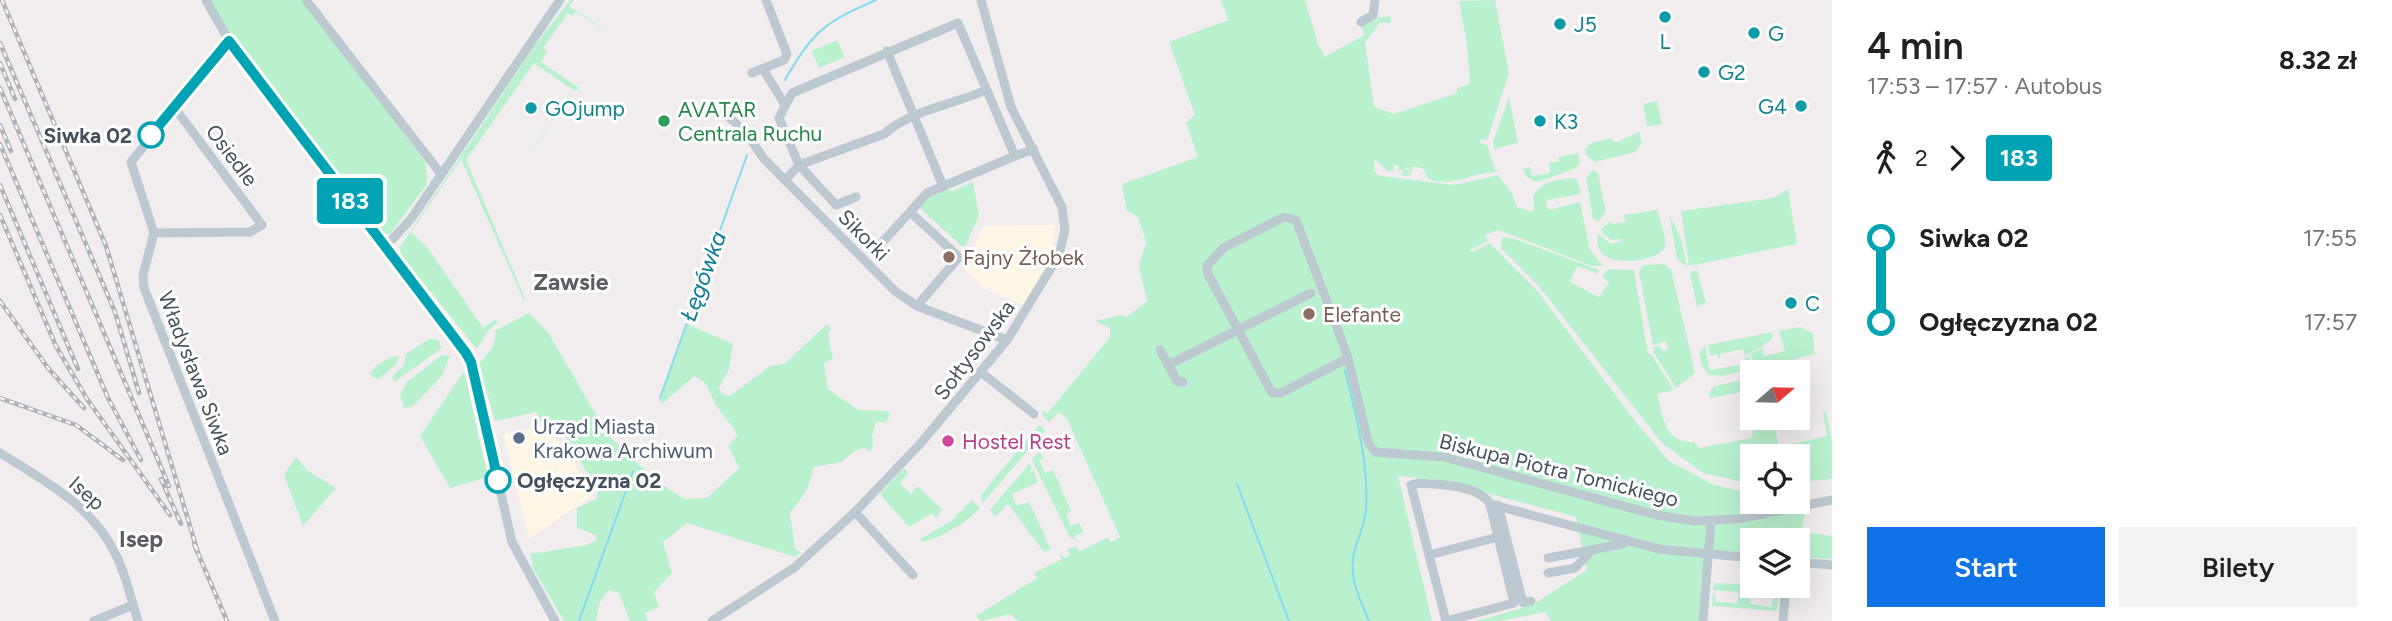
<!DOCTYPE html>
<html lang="pl">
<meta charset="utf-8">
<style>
:root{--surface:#fff;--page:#f2f2f2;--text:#202124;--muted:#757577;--accent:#1072e8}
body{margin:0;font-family:Figtree,sans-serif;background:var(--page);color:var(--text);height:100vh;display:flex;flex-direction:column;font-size:26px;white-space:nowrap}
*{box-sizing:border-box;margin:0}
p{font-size:23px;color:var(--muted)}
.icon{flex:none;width:38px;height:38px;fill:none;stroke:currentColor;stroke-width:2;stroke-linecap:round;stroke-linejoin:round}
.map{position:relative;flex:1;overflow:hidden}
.drawer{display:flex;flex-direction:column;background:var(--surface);width:560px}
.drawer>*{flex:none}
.badge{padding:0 14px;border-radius:5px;font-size:24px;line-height:46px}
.needle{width:46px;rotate:70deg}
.fabs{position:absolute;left:1740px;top:360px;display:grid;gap:14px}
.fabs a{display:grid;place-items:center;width:70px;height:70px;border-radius:0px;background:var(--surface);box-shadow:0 7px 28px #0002;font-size:35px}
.map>.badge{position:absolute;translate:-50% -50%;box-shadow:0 0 0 4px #fff}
.legs{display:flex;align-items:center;gap:10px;height:77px;padding:0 35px;font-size:23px}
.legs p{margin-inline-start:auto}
.summary{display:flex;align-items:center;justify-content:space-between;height:119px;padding:0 35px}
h1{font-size:38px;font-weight:600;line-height:52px}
.button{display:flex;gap:14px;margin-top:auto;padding:14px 35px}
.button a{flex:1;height:80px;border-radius:0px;background:var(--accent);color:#fff;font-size:28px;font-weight:600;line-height:80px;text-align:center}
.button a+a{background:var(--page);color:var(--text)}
ul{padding:0 35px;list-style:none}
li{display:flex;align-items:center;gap:24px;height:84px;font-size:26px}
li i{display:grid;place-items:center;width:10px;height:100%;margin:0 9px;background:currentColor}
li i::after{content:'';width:18px;height:18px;margin:-9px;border:5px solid;border-radius:50%;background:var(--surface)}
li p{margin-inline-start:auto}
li:first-child i{background:linear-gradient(#0000 50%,currentColor 0)}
li:last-child i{background:linear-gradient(currentColor 50%,#0000 0)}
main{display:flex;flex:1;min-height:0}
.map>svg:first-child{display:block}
.commercial{fill:#fdf6e5}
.green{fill:#b9f1ce}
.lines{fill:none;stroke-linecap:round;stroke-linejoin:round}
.stream{stroke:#84dbf0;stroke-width:2}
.minor{stroke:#bdc9d1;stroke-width:9}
.rail-casing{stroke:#afb3b9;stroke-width:4.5}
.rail{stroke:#fff;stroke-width:2;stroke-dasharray:5;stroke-linecap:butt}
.line-1-casing{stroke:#fff;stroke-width:16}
.line-1{stroke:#00a3b4;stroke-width:10}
.culture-dot{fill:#0f9aa8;stroke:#fff;stroke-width:2.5}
.leisure-dot{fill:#2e9e5b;stroke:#fff;stroke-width:2.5}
.stop-1-dot{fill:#fff;stroke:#00a3b4;stroke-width:3.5}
.education-dot{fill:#8d6e63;stroke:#fff;stroke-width:2.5}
.service-dot{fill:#5c6f8a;stroke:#fff;stroke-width:2.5}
.hotel-dot{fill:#d1479c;stroke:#fff;stroke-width:2.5}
.labels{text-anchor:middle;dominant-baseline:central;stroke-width:6;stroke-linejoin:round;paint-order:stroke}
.culture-label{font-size:21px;fill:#0d838f;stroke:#fff;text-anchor:start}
.leisure-label{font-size:21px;fill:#27864d;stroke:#fff;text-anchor:start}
.stop-label{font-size:21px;font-weight:bold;fill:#45515c;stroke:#fff;text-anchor:end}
.street-label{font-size:21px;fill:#45515c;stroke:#fff}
.education-label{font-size:21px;fill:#785e54;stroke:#fff;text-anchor:start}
.service-label{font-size:21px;fill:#4e5e75;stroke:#fff;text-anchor:start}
.hotel-label{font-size:21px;fill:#b23c85;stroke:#fff;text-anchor:start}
.water-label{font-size:23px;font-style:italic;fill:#077b97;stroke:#fff}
.neighbourhood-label{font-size:23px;font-weight:bold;fill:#5a5e63;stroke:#fff}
</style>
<main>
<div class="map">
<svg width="1832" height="621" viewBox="0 0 1832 621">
<rect width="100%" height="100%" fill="#f1edee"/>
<g class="commercial">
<polygon points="1055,225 1051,254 1024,305 985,289 964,270 983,226"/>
<polygon points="544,426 569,452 593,495 529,539 503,434"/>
</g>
<g class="green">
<path d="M 209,0 L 302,0 L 426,163 L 427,184 L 391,233 L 382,235 C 322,160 256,84 209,0 Z"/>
<polygon points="570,0 574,0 569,6 613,35 575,12 572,16 568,13 543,48 547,52 541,62 578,87 576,91 573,89 520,168 572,89 534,63 466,160 524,296 525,303 461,159 411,232 427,247 483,328 496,319 498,322 488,331 477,349 401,255 400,247 536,44"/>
<path d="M 1221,0 L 1305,0 L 1318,44 L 1325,57 L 1364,35 L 1362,26 L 1375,18 L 1391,16 L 1391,23 L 1380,23 L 1365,42 L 1374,107 L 1394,114 L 1457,93 L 1457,88 L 1470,84 L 1467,44 L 1459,1 L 1495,0 L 1509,73 L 1487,140 L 1481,139 L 1480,143 L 1487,145 L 1496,172 C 1471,172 1454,188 1428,179 L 1424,169 L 1413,166 L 1410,177 L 1409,167 L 1405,168 L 1409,171 L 1408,176 L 1402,176 L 1403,171 L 1400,170 L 1398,174 L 1399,166 L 1394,164 L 1394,170 L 1389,172 L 1375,159 L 1374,171 L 1380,176 L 1454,185 L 1498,175 L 1512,193 L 1517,207 L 1533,212 C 1535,206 1532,201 1534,195 C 1538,183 1567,176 1577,179 L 1581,194 L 1546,200 L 1548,210 L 1580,202 L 1590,250 L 1603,266 L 1592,266 L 1499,230 L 1485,235 L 1488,241 L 1469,250 L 1472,252 L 1490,243 L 1538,292 L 1635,421 L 1669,461 L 1714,485 L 1752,494 L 1752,502 L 1784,502 L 1779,506 L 1805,514 L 1801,532 L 1832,536 L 1832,559 L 1797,557 L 1797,541 L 1752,541 L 1752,553 L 1705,550 L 1699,621 L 1551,621 L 1545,612 L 1500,621 L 1477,621 L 1532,605 L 1587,570 L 1576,517 L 1438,480 L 1398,476 L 1432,621 L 1019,621 L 1010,614 L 981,621 L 976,616 L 1037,578 L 1034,573 L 1062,559 L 1060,554 L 1065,558 L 1070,555 L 1067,550 L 1076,546 L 1079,552 L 1108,537 L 1111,542 L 1120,537 L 1067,419 L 1059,412 L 1049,422 L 1043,416 L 1043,410 L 1047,414 L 1110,337 L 1110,328 L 1095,321 L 1121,315 L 1127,317 L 1147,301 L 1139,266 L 1146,242 L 1138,217 L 1127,211 L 1122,184 L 1198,157 L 1186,123 L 1195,115 L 1169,42 L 1228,20 Z"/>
<polygon points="837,40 845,57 819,68 812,51"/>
<polygon points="1509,97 1518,143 1497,148 1495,151 1493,142"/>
<polygon points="1657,101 1662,124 1647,127 1643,104"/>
<polygon points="1639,132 1642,143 1635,152 1595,162 1586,155 1585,149 1591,143 1612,138 1615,143"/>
<polygon points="1578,153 1580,162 1576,168 1538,182 1528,178 1523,169 1530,167 1532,176 1550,173 1549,163 1559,161 1559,157"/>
<polygon points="1592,170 1598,173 1606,212 1598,222 1593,218 1586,178"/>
<polygon points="973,182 979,216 964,248 919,207 929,197 946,189 952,191"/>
<polygon points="1788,189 1797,244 1689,266 1681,211 1773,198"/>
<path d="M 1657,210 C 1660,220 1667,238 1665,247 C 1663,260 1590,276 1598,234 L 1611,244 L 1622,241 L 1621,239 L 1611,240 L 1602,233 L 1601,229 L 1611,221 L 1612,224 L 1625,222 L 1624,215 Z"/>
<polygon points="1669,214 1681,239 1687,267 1677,259"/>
<path d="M 1502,237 L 1515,239 L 1599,270 L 1598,274 L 1577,266 L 1570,282 L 1599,297 L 1609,282 L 1602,277 L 1609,269 L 1634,270 L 1648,354 L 1651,354 L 1674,390 L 1657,394 C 1663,417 1665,444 1694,442 L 1699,448 L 1751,438 L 1755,427 L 1759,425 L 1758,419 L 1743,422 L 1743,418 L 1773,418 L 1779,447 L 1827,436 L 1823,412 L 1826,411 L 1832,441 L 1832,479 L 1797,482 L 1797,457 L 1752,457 L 1752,484 L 1703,473 L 1662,443 L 1537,284 L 1501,248 Z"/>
<polygon points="1664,264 1671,269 1695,373 1676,388 1654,353 1653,347 1660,346 1662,351 1668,350 1666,341 1653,345 1639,272 1643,265"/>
<polygon points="1697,270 1706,303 1697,307 1690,272"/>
<path d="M 529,313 L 549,334 L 608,435 L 641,467 L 670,490 L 685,499 L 707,498 L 739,468 L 728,446 L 737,436 L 736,432 C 730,423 723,416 718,408 C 709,396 710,381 694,376 L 662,404 L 660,401 L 687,324 L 733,344 L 729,369 L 719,388 L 721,393 L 730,396 L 770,366 L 784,364 L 827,324 L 831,329 L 828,334 L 833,359 L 824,363 L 828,389 L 858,410 L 887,411 L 890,414 L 886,423 L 876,421 L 872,437 L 873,448 L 869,452 L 866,448 L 856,450 L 841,462 L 814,467 L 807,490 L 790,513 L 795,549 L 801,553 L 795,557 L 687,523 L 663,542 L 672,573 L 654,592 L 659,607 L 645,613 L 648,621 L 630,621 L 619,593 L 609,590 L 600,602 L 596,621 L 564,621 L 533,568 L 530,554 L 587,545 L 596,540 L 596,535 L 577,528 L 577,508 L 596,499 L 600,486 L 586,471 L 566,438 L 542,424 L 536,412 L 495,421 L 479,364 C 487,354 498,344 495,331 Z"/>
<polygon points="1800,327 1813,334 1815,354 1757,368 1750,355 1762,348 1764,356 1785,351 1779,331"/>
<path d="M 1772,332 L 1773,337 C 1765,345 1755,352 1744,355 L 1743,349 L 1720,354 L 1720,360 L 1717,354 L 1710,356 L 1708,345 Z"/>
<polygon points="429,339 438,340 442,348 394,382 392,377 404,365 406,354"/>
<polygon points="1705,346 1710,370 1745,364 1745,357 1749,357 1755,369 1720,376 1709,375 1702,366 1699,352"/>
<polygon points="442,355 450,356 441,377 412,407 404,408 400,394 407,382"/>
<path d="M 399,356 L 396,364 L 379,379 L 372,377 L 370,373 C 376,365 389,355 399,356 Z"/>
<polygon points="464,371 488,477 450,488 420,436"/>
<polygon points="1752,378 1752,390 1710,398 1709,392 1714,386"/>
<polygon points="1039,425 1045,430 983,503 981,495"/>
<polygon points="1039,452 1044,458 1039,460 1045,473 1053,470 1071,511 1066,514 1071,526 1079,523 1083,532 1074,536 1076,540 1070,538 1032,460"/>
<polygon points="296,457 308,471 336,488 303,526 284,475"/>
<polygon points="1030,463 1032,469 1024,479 1033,470 1038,482 1021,490 1014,483 1020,490 1012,494 1017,506 1029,502 1051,549 1044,552 1008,504 995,517 990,510"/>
<polygon points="904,468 908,473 900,483 911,494 917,486 942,509 936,518 932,513 909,527 880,494"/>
<path d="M 972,500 L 980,508 C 964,524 945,536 922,542 L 920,539 L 951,521 Z"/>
<polygon points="1714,583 1778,586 1778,596 1751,593 1750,604 1771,607 1774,597 1778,598 1777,611 1712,606 1713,592 1717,602 1738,603 1739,592 1713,590"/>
</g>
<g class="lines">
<g class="stream">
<path d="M 785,80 C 813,31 825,22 876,0"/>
<path d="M 1345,371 C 1356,416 1369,463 1366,509 C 1365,524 1359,535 1355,549 C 1347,574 1359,598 1369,621"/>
<polyline points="660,398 747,155"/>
<polyline points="1237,484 1289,621"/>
<polyline points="579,621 633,471"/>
</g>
<g class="minor">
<polyline points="206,0 229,41 471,362 512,542 555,621"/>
<polyline points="306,0 441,174"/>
<polyline points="1361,22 1373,15 1375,0"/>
<polyline points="229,41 131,162 154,233 143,275 144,288 275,621"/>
<polyline points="887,51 943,186"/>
<polyline points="763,69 785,105"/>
<polyline points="752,73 784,60 787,54 766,0"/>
<polyline points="725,113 747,134 764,159 895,291 917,306 1007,340"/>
<polyline points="785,180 799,165 779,118 792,93 958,23 1015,156 1034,149"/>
<path d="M 856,197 L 836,205 L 799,165 L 884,134 C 913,109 953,105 986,90"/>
<polyline points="154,233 250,232 262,225 174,107"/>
<polyline points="386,246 411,219 560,0"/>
<polyline points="878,247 910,212"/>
<polyline points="917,306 959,257 910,212 927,193 1015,156"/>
<polyline points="1160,350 1177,381 1183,382"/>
<polyline points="1348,358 1281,393 1272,393 1208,274 1207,266 1223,248 1284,217 1296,220 1345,349 1348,358 1368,442 1375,452 1444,457 1656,515 1694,521 1737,519 1832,500"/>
<polyline points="1168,365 1311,293"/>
<polyline points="982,373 1034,414"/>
<path d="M 0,453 C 45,481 92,505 116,555 C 126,575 131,599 138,621"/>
<polyline points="1498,505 1523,603 1531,601"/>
<polyline points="855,512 913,575"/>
<polyline points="1429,555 1498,537"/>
<polyline points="1548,558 1623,544 1624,539"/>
<polyline points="1797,562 1832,565"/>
<polyline points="1548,573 1575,568 1592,550"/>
<polyline points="94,621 133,605"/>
<polyline points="712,621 795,567 855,512 920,444 1007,340 1059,255 1065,230 1062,207 1011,107 981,0"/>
<path d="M 1446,621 L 1411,485 L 1418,483 C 1439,485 1478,484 1490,504 L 1659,549 L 1752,558"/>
<polyline points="1446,621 1514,603 1490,504"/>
<polyline points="1703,621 1711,521"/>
<polyline points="1783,621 1786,586"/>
</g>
<g class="rail-casing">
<g id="rail">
<polyline points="2,0 106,246 198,553"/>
<polyline points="0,43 115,312 139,393"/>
<polyline points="0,63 15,99"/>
<polyline points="0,88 169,486"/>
<polyline points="0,125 11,151"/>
<polyline points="0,144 108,398 141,460"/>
<polyline points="0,185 78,369"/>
<polyline points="0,215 56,346 87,399 170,515"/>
<polyline points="0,301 48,368 84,408"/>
<polyline points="0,398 76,425 123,460"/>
<polyline points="161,479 181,524"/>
<polyline points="194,544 227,621"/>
</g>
</g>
<use href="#rail" class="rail"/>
</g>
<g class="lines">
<g class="line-1-casing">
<polyline id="line-1" points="151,135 229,41 466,353 471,362 498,480"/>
</g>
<use href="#line-1" class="line-1"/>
</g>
<g class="culture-dot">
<circle cx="1665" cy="17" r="7"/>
<circle cx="1560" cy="24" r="7"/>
<circle cx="1754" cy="33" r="7"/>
<circle cx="1704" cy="72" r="7"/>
<circle cx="1801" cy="106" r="7"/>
<circle cx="531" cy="108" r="7"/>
<circle cx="1540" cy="121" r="7"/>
<circle cx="1791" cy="303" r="7"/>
</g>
<circle class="leisure-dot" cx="664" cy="121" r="7"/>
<g class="stop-1-dot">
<circle cx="151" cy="135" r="12"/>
<circle cx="498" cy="480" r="12"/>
</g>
<g class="education-dot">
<circle cx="949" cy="257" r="7"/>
<circle cx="1309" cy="314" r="7"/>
</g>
<circle class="service-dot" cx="519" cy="438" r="7"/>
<circle class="hotel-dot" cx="948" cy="441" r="7"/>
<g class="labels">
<g class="culture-label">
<text x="1574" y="24">J5</text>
<text x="1768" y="33">G</text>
<text x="1665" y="41" text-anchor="middle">L</text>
<text x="1718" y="72">G2</text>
<text x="1787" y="106" text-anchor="end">G4</text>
<text x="545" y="108">GOjump</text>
<text x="1554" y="121">K3</text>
<text x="1805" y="303">C</text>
</g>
<g class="leisure-label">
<text x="678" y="109">AVATAR<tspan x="678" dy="24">Centrala Ruchu</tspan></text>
</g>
<g class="stop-label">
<text x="132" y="135">Siwka 02</text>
<text x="517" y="480" text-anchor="start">Ogłęczyzna 02</text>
</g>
<g class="street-label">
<text transform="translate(232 155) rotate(53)">Osiedle</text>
<text transform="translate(864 235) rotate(45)">Sikorki</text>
<text transform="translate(974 350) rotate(-53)">Sołtysowska</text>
<text transform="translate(196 373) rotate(69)">Władysława Siwka</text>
<text transform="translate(1559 470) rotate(14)">Biskupa Piotra Tomickiego</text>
<text transform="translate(87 493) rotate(41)">Isep</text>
</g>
<g class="education-label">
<text x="963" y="257">Fajny Żłobek</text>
<text x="1323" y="314">Elefante</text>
</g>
<g class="service-label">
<text x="533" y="426">Urząd Miasta<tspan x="533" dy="24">Krakowa Archiwum</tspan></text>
</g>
<g class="hotel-label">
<text x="962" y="441">Hostel Rest</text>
</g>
<g class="water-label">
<text transform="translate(703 276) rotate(-70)">Łęgówka</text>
</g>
<g class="neighbourhood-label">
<text x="571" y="282">Zawsie</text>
<text x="141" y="539">Isep</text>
</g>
</g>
</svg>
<div class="fabs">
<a><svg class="needle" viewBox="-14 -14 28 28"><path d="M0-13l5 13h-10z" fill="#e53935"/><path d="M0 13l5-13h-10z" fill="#757577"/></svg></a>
<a><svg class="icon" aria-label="locate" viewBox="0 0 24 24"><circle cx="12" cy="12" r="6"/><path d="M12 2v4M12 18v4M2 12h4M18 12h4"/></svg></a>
<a><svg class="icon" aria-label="layers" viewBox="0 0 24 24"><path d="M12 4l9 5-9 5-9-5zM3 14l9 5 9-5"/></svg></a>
</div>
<b class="badge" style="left:350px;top:201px;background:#00a3b4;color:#fff">183</b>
</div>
<section class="drawer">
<div class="summary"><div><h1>4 min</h1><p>17:53 – 17:57 · Autobus</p></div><b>8.32 zł</b></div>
<div class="legs"><svg class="icon" aria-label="walk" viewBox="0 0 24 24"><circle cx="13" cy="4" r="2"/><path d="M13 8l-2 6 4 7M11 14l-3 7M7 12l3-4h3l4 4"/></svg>2<svg class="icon" aria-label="forward" viewBox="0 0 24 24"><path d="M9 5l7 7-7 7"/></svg><b class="badge" style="background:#00a3b4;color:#fff">183</b></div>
<ul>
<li><i style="color:#00a3b4"></i><b>Siwka 02</b><p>17:55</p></li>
<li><i style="color:#00a3b4"></i><b>Ogłęczyzna 02</b><p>17:57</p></li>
</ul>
<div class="button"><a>Start</a><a>Bilety</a></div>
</section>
</main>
